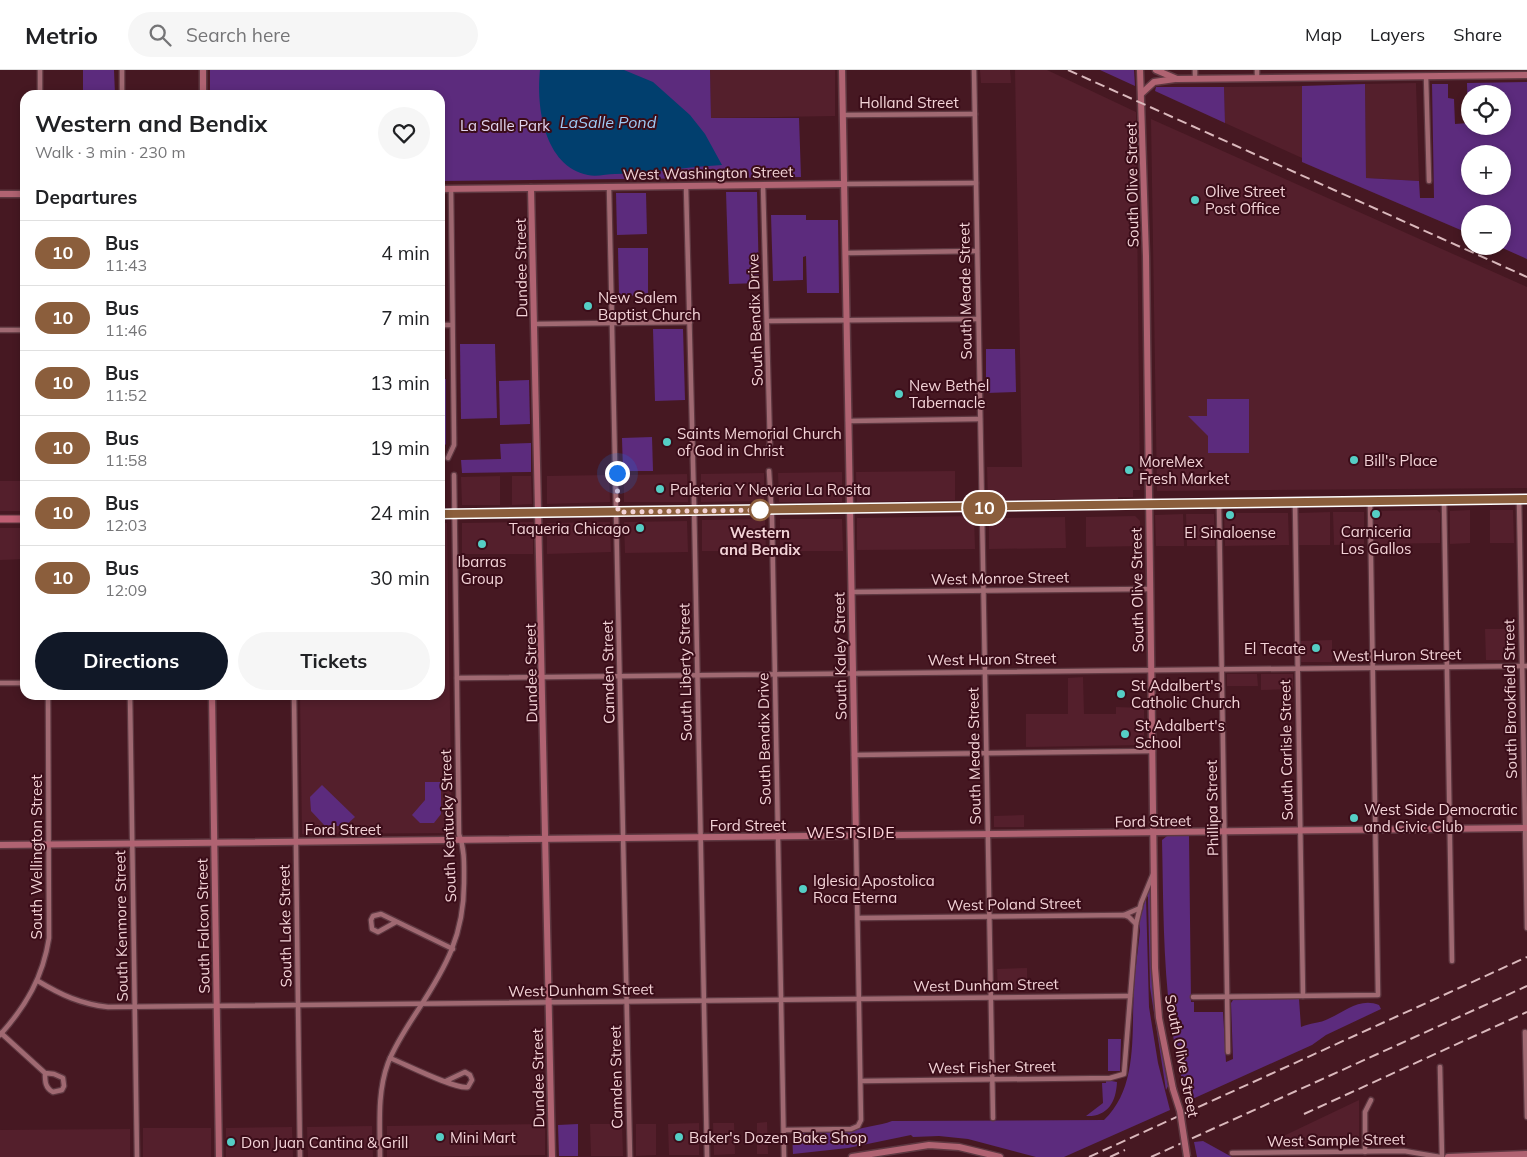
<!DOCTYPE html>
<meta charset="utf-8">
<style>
:root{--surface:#fff;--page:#f6f6f6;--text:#202124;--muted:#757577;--line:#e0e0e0;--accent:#111827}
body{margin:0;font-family:Mulish,sans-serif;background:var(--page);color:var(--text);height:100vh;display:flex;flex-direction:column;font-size:19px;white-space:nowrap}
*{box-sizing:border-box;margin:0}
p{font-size:16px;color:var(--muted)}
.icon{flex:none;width:28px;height:28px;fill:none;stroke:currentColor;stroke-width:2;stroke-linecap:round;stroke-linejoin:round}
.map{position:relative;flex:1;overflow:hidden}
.side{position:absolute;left:20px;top:20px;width:425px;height:610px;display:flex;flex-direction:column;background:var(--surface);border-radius:15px;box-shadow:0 2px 8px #0003}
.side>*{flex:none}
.badge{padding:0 10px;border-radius:16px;font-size:18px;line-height:32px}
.buttons{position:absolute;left:1461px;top:15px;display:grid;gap:10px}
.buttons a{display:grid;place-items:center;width:50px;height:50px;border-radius:50%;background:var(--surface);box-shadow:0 2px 8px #0003;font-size:25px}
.you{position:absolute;width:25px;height:25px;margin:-12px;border:4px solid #fff;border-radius:50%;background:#1a73e8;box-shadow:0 0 0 8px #1a73e833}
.map>.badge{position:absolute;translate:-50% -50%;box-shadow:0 0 0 2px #fff}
h2{padding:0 15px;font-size:19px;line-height:45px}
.round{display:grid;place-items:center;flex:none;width:52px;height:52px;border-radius:26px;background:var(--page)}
.overview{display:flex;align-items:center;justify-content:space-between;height:85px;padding:0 15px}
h1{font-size:24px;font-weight:700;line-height:38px}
.button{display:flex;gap:10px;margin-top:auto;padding:10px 15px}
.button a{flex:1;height:58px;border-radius:30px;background:var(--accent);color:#fff;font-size:20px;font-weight:700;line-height:58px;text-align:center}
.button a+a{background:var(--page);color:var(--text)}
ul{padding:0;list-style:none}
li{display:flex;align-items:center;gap:15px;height:65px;padding:0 15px;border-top:1px solid var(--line)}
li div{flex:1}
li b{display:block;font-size:19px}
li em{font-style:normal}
li .badge{min-width:55px;font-weight:700;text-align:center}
header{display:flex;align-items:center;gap:30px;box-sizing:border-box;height:70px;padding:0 25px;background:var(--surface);border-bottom:1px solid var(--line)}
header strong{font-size:24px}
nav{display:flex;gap:28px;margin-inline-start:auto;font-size:18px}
.search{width:350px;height:45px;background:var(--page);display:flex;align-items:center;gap:12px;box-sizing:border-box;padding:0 18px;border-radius:28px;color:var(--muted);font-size:19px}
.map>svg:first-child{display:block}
.built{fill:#541f2c}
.green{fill:#5c2b7d;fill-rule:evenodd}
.water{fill:#013f6e}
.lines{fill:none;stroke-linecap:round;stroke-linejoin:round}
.street-casing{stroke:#5e3841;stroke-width:7}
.secondary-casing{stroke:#5e3841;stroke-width:9}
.primary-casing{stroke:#5e3841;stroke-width:9}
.street{stroke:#a06972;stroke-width:4.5}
.secondary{stroke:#b06372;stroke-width:6}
.primary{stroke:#bf5e73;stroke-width:7}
.rail{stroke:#dab8bc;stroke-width:2;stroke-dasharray:10 5;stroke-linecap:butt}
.secondary-bridge-casing{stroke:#5e3841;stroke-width:9;stroke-linecap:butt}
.secondary-bridge{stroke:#b06372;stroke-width:6}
.line-casing{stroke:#fff;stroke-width:11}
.line{stroke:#8b5e3c;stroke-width:8}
.walk{stroke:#f3d3d7;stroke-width:5;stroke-dasharray:0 9}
.poi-dot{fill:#55cec5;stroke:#3b0d19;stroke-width:2}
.stop-dot{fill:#fff;stroke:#8b5e3c;stroke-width:2.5}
.labels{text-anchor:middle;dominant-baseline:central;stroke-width:4;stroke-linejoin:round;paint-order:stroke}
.street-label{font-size:15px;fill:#f3d3d7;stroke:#3b0d19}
.park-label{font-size:15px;fill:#e2d5ef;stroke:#3b0d19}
.poi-label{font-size:15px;fill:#f3d3d7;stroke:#3b0d19;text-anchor:start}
.stop-label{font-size:15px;font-weight:bold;fill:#f3d3d7;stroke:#3b0d19}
.water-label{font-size:16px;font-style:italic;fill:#9fcbf6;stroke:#3b0d19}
.neighbourhood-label{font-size:16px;letter-spacing:1px;fill:#fdd6dc;stroke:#3b0d19}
</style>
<header>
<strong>Metrio</strong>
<div class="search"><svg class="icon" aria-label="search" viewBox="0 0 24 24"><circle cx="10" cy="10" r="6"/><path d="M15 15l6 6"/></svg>Search here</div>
<nav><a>Map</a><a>Layers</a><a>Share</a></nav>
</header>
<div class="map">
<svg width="1527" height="1087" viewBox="0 0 1527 1087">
<rect width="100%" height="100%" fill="#461822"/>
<g class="built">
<polygon points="710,0 835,0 835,46 711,48"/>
<polygon points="980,0 1010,0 1011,13 981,13"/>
<polygon points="1015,0 1047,0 1136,42 1140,420 1133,420 1133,427 1118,427 1118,429 988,430 987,397 1022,397"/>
<polygon points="1416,13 1419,111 1366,108 1365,14"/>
<polygon points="1302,16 1302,88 1225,53 1224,17"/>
<polygon points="1151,49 1527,217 1527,418 1157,421"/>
<polygon points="955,401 955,430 857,432 856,402"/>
<polygon points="842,402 842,432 779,432 778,403"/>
<polygon points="764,403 764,431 701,432 701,404"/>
<polygon points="687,404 688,432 624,432 624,405"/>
<polygon points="609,405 610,432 547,434 547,406"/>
<polygon points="500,406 500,435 462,435 461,407"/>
<polygon points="512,406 531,406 532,434 512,435"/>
<rect x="0" y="411" width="25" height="30"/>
<polygon points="1437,440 1440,443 1440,473 1374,474 1374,441"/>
<polygon points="1470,440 1470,473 1450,474 1450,441"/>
<polygon points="1490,440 1513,440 1514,473 1490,473"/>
<polygon points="1330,442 1330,475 1299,475 1299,443"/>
<polygon points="1333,442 1364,442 1364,474 1334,475"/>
<polygon points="1224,443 1288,443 1289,475 1225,476"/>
<polygon points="1183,444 1184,476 1156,476 1155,445"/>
<polygon points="1186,444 1214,444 1215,476 1187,476"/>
<polygon points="974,446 975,479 857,480 857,448"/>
<polygon points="989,446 999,446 1000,448 1065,447 1066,478 989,479"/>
<polygon points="1135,446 1140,451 1141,476 1086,477 1086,447"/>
<polygon points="757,449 765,450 766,481 702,481 702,450"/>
<polygon points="780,449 842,449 843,481 780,481"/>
<polygon points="687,451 688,482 625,483 624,452"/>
<polygon points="533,452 533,484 462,484 462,453"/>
<polygon points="610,452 611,482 547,484 547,453"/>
<polygon points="440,453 447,453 452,763 302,764 300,625 440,625"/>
<polygon points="0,458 25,458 25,489 0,490"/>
<polygon points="1485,559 1515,559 1516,590 1486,590"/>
<polygon points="1332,570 1332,592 1301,592 1301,571"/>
<polygon points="1227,604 1257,604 1258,616 1227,616"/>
<polygon points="1261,604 1293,604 1293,619 1261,620"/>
<polygon points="1083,607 1084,644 1116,644 1116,637 1144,638 1144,675 1026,677 1026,644 1068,644 1068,608"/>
<polygon points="1024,745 1024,757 994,757 994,746"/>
<polygon points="1027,898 1027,919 998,920 997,899"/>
<polygon points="1359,1030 1359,1076 1273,1078 1273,1071"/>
<polygon points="767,1052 768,1084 757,1084 757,1053"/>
<polygon points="699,1053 699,1085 669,1085 668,1054"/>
<polygon points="713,1053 734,1053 735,1084 714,1085"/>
<polygon points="545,1054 545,1085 387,1087 387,1056"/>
<polygon points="590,1054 622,1054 623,1086 591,1086"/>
<polygon points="636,1054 656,1054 656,1085 636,1086"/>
<polygon points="372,1056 373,1087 308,1087 307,1057"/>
<polygon points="292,1057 293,1087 226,1087 226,1058"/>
<rect x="143" y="1058" width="68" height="29"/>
<polygon points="130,1059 130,1087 0,1087 0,1060"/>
</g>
<g class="green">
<polygon points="83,0 114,0 115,25 83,25"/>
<polygon points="210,0 710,0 711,48 799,48 801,107 440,111 440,25 210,25"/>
<polygon points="1100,0 1134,0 1135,16"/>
<path d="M 1527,12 L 1527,189 L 1498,176 L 1502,176 L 1502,144 L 1470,144 L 1470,164 L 1302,92 L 1302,16 L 1365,14 L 1366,108 L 1419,111 L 1420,128 L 1434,128 L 1432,14 L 1448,14 L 1448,28 L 1454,29 L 1455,54 L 1468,53 L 1467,13 ZM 1470,24 L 1502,24 L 1502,56 L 1470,56 ZM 1470,84 L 1502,84 L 1502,116 L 1470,116 Z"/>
<polygon points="1156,17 1224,17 1225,53 1155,21"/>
<polygon points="726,122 757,122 759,213 729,214"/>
<polygon points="616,123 646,123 647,164 617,165"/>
<polygon points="771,145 806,145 806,150 838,150 839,223 807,223 806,186 803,187 803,210 773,211"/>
<polygon points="618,178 648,178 648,225 619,226"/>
<polygon points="653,259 683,259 685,330 655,331"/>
<polygon points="460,274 495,274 497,348 461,349"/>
<polygon points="986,279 1015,279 1016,322 986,323"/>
<polygon points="440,309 446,309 446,374 440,381"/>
<polygon points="529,310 530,354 500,355 499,311"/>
<polygon points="1207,329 1249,329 1249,383 1208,383 1208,366 1188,346 1207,346"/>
<polygon points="652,367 653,401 623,401 622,368"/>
<polygon points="531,373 531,402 462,403 461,390 501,389 500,374"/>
<polygon points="425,712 441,712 441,744 434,753 420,753 412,745 425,730"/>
<polygon points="322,715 355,747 345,756 325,756 311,741 310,727"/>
<path d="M 1167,766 L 1189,766 L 1191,932 L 1194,932 L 1194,942 L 1223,942 L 1226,992 L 1233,989 L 1231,933 L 1233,930 L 1299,929 L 1301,957 C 1309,953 1321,953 1328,949 C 1344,942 1360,927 1379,935 L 1381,939 L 1326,965 L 1312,975 L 1188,1031 C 1162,946 1164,858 1162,770 Z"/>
<polygon points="1151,816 1153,921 1168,1016 1166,1020 1150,917 1148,827 1146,825"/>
<path d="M 1146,827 L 1149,937 L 1158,993 L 1170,1040 L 1064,1087 L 1036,1087 L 968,1069 L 939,1066 L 913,1067 L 911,1065 L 848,1078 L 793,1084 L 792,1063 L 854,1061 C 865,1056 879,1056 892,1051 L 1104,1050 C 1139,1017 1131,961 1134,918 C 1135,899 1138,880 1140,861 L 1139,853 Z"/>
<polygon points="1108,969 1121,969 1120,1001 1108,1001"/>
<path d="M 1106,1010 L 1117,1012 C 1116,1033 1107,1047 1086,1046 L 1103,1033 L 1102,1013 L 1106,1013 Z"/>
<polygon points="578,1054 578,1086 559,1086 558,1055"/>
<polygon points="1203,1071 1232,1087 1197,1087 1194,1072"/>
</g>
<path class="water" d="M 540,0 L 624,0 L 653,12 L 690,45 L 705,64 L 722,95 C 686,97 651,103 615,104 C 607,104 596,107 588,105 C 544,96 536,37 540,0 Z"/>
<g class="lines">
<g class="street-casing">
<g id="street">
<polyline points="40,0 40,25"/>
<polyline points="122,0 122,25"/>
<polyline points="974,0 993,1048"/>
<polyline points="1195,0 1195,9"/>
<polyline points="1257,0 1257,8"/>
<polyline points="1426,6 1429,111"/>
<polyline points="843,45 975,44"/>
<polyline points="844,114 976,113"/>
<polyline points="763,115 770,374 766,384"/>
<polyline points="686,116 694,433 707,1087"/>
<polyline points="609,117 630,1087"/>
<polyline points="846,183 977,181"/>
<polyline points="767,251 978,249"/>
<polyline points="535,254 690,252"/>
<polyline points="440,255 452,255"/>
<polyline points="0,260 25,260"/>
<polyline points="848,351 980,349"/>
<polyline points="448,388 454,375 454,367 451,119"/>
<polyline points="769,401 772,449 784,1087"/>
<polyline points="1519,429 1527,858"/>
<polyline points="1444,430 1452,891"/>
<polyline points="1295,432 1303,926"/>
<polyline points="1219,434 1228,982"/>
<polyline points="851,522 1150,519"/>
<polyline points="457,608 1527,596"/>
<polyline points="0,613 25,613"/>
<polyline points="130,625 137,1087"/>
<polyline points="294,625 300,1087"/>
<polyline points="854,685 1153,681"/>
<polyline points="1124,845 1140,838"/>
<polyline points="858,848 1124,845 1129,847 1136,854"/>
<polyline points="396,852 378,862 372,859 371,850 373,846 381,844 453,879"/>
<path d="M 38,911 C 61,925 81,934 108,937 L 1130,926"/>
<polyline points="1193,927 1378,925 1370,431"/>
<polyline points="1525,962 1527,1047"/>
<path d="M 1,963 L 45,1003 L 54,1004 L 63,1008 L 64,1016 L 62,1020 L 53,1022 C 45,1018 45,1011 45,1003"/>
<path d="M 0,965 C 26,936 43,907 49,868 L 48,625"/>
<path d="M 390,988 C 405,994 456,1020 468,1017 L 472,1010 L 470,1005 L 465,1002 L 446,1011"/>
<polyline points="1440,997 1442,1087"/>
<polyline points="861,1011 1110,1008 1124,1004 1136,854 1141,833 1153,804"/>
<polyline points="784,1060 851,1059 858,1056 861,1050 856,767"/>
<polyline points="1365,1082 1365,1042 1371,1030"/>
<polyline points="1232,1083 1404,1081 1440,1087"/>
<path d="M 380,1087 C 380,1055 377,1023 388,993 C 396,973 407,957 418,940 C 446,897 464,865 464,813 C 464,796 465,780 459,764 L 454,405"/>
</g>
</g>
<g class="secondary-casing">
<g id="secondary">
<polyline points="203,0 203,25"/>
<polyline points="842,0 856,767"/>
<polyline points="1140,0 1146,186 1155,898 1159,948 1173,1019"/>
<polyline points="1156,0 1177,9 1527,5"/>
<polyline points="1142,23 1154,12 1175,9"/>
<polyline points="531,118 552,1087"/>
<polyline points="440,119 844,114"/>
<polyline points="0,124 25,124"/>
<polyline points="212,625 219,1087"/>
<polyline points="0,775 1527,758"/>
<polyline points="852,1087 929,1075 959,1077 1000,1087"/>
<polyline points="1448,1087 1527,1084"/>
</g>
</g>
<g class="primary-casing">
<g id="primary">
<polyline points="440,444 1527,429"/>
<polyline points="0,449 25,449"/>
</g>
</g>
<use href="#street" class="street"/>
<use href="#secondary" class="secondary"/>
<use href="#primary" class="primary"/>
<g class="rail">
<polyline points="1068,0 1527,207"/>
<polyline points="1304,1044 1527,942"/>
<polyline points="1089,1087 1527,887"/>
<polyline points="1110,1087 1125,1080"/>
<polyline points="1151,1087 1527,916"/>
</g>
<g class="secondary-bridge-casing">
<polyline id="secondary-bridge" points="1173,1019 1180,1041 1187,1087"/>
</g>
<use href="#secondary-bridge" class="secondary-bridge"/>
</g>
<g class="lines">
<g class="line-casing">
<polyline id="line" points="440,444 1527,429"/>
</g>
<use href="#line" class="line"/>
<polyline class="walk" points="617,403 618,442 765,440 760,440"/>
</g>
<g class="poi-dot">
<circle cx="1195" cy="130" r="5"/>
<circle cx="588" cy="236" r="5"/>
<circle cx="899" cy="324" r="5"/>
<circle cx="667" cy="372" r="5"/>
<circle cx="1354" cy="390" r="5"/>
<circle cx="1129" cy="400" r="5"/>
<circle cx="660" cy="419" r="5"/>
<circle cx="1376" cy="444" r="5"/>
<circle cx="1230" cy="445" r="5"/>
<circle cx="640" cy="458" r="5"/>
<circle cx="482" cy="474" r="5"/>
<circle cx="1316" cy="578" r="5"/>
<circle cx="1121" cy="624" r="5"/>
<circle cx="1125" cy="664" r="5"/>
<circle cx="1354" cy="748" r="5"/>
<circle cx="803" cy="819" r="5"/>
<circle cx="440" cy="1067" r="5"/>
<circle cx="679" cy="1067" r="5"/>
<circle cx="231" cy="1072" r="5"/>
</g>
<circle class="stop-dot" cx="760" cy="440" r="10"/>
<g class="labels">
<g class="street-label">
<text x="909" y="32">Holland Street</text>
<text transform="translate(708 103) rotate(-1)">West Washington Street</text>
<text transform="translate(1132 115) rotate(-91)">South Olive Street</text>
<text transform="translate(521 198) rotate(-91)">Dundee Street</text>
<text transform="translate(965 221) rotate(-91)">South Meade Street</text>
<text transform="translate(755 250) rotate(-92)">South Bendix Drive</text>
<text transform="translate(1000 508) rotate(-1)">West Monroe Street</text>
<text transform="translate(1137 520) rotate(-91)">South Olive Street</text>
<text transform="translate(1397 585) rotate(-1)">West Huron Street</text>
<text transform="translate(840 586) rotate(-91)">South Kaley Street</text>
<text transform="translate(992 589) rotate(-1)">West Huron Street</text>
<text transform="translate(608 602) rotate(-91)">Camden Street</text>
<text transform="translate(685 602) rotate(-91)">South Liberty Street</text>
<text transform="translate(531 603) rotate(-91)">Dundee Street</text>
<text transform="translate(1510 629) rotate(-91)">South Brookfield Street</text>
<text transform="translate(764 669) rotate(-91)">South Bendix Drive</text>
<text transform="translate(1286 680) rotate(-91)">South Carlisle Street</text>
<text transform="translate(974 686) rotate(-91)">South Meade Street</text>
<text transform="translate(1212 738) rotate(-91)">Phillipa Street</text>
<text transform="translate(1153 751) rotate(-1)">Ford Street</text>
<text x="748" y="755">Ford Street</text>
<text transform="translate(448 756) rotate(-92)">South Kentucky Street</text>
<text x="343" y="759">Ford Street</text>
<text transform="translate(36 787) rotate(-90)">South Wellington Street</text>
<text transform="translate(1014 834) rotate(-1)">West Poland Street</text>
<text transform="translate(121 856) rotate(-91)">South Kenmore Street</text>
<text transform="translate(203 856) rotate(-91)">South Falcon Street</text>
<text transform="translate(285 856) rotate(-91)">South Lake Street</text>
<text transform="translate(986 915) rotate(-1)">West Dunham Street</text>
<text transform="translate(581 920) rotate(-1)">West Dunham Street</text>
<text transform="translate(1182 986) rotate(79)">South Olive Street</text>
<text transform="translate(992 997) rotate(-1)">West Fisher Street</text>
<text transform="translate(616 1007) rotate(-91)">Camden Street</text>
<text transform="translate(538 1008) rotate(-91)">Dundee Street</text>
<text transform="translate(1336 1070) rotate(-1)">West Sample Street</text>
</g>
<g class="park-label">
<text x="505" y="55">La Salle Park</text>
</g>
<g class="poi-label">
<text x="1205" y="121">Olive Street<tspan x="1205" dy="17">Post Office</tspan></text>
<text x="598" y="227">New Salem<tspan x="598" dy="17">Baptist Church</tspan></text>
<text x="909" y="315">New Bethel<tspan x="909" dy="17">Tabernacle</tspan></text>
<text x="677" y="363">Saints Memorial Church<tspan x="677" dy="17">of God in Christ</tspan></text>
<text x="1364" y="390">Bill's Place</text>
<text x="1139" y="391">MoreMex<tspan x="1139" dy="17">Fresh Market</tspan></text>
<text x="670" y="419">Paleteria Y Neveria La Rosita</text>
<text x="630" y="458" text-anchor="end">Taqueria Chicago</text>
<text x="1376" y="461" text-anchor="middle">Carniceria<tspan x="1376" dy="17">Los Gallos</tspan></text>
<text x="1230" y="462" text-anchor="middle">El Sinaloense</text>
<text x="482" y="491" text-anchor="middle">Ibarras<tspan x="482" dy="17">Group</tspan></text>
<text x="1306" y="578" text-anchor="end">El Tecate</text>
<text x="1131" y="615">St Adalbert's<tspan x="1131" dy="17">Catholic Church</tspan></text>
<text x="1135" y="655">St Adalbert's<tspan x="1135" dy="17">School</tspan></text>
<text x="1364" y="739">West Side Democratic<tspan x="1364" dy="17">and Civic Club</tspan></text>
<text x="813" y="810">Iglesia Apostolica<tspan x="813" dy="17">Roca Eterna</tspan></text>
<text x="450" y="1067">Mini Mart</text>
<text x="689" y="1067">Baker's Dozen Bake Shop</text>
<text x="241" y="1072">Don Juan Cantina &amp; Grill</text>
</g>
<g class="stop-label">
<text x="760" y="462">Western<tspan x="760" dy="17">and Bendix</tspan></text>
</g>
<g class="water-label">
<text x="608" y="52">LaSalle Pond</text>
</g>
<g class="neighbourhood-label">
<text x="851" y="762">WESTSIDE</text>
</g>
</g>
</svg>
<div class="buttons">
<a><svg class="icon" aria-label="locate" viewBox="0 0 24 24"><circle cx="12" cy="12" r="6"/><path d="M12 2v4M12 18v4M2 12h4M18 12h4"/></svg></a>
<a>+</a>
<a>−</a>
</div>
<div class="you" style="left:617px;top:403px"></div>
<b class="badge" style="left:984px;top:438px;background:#8b5e3c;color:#fff">10</b>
<section class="side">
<div class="overview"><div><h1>Western and Bendix</h1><p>Walk · 3 min · 230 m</p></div><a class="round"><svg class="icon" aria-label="heart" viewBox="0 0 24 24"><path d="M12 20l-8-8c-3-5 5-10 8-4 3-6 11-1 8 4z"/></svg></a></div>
<h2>Departures</h2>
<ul>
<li><span class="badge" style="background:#8b5e3c;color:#fff">10</span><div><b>Bus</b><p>11:43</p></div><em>4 min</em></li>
<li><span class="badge" style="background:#8b5e3c;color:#fff">10</span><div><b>Bus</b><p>11:46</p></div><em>7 min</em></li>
<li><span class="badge" style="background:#8b5e3c;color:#fff">10</span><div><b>Bus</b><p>11:52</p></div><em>13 min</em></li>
<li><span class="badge" style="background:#8b5e3c;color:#fff">10</span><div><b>Bus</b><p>11:58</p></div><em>19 min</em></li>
<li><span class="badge" style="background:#8b5e3c;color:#fff">10</span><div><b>Bus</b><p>12:03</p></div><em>24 min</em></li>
<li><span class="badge" style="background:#8b5e3c;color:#fff">10</span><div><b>Bus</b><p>12:09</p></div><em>30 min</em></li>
</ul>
<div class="button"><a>Directions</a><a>Tickets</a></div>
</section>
</div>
